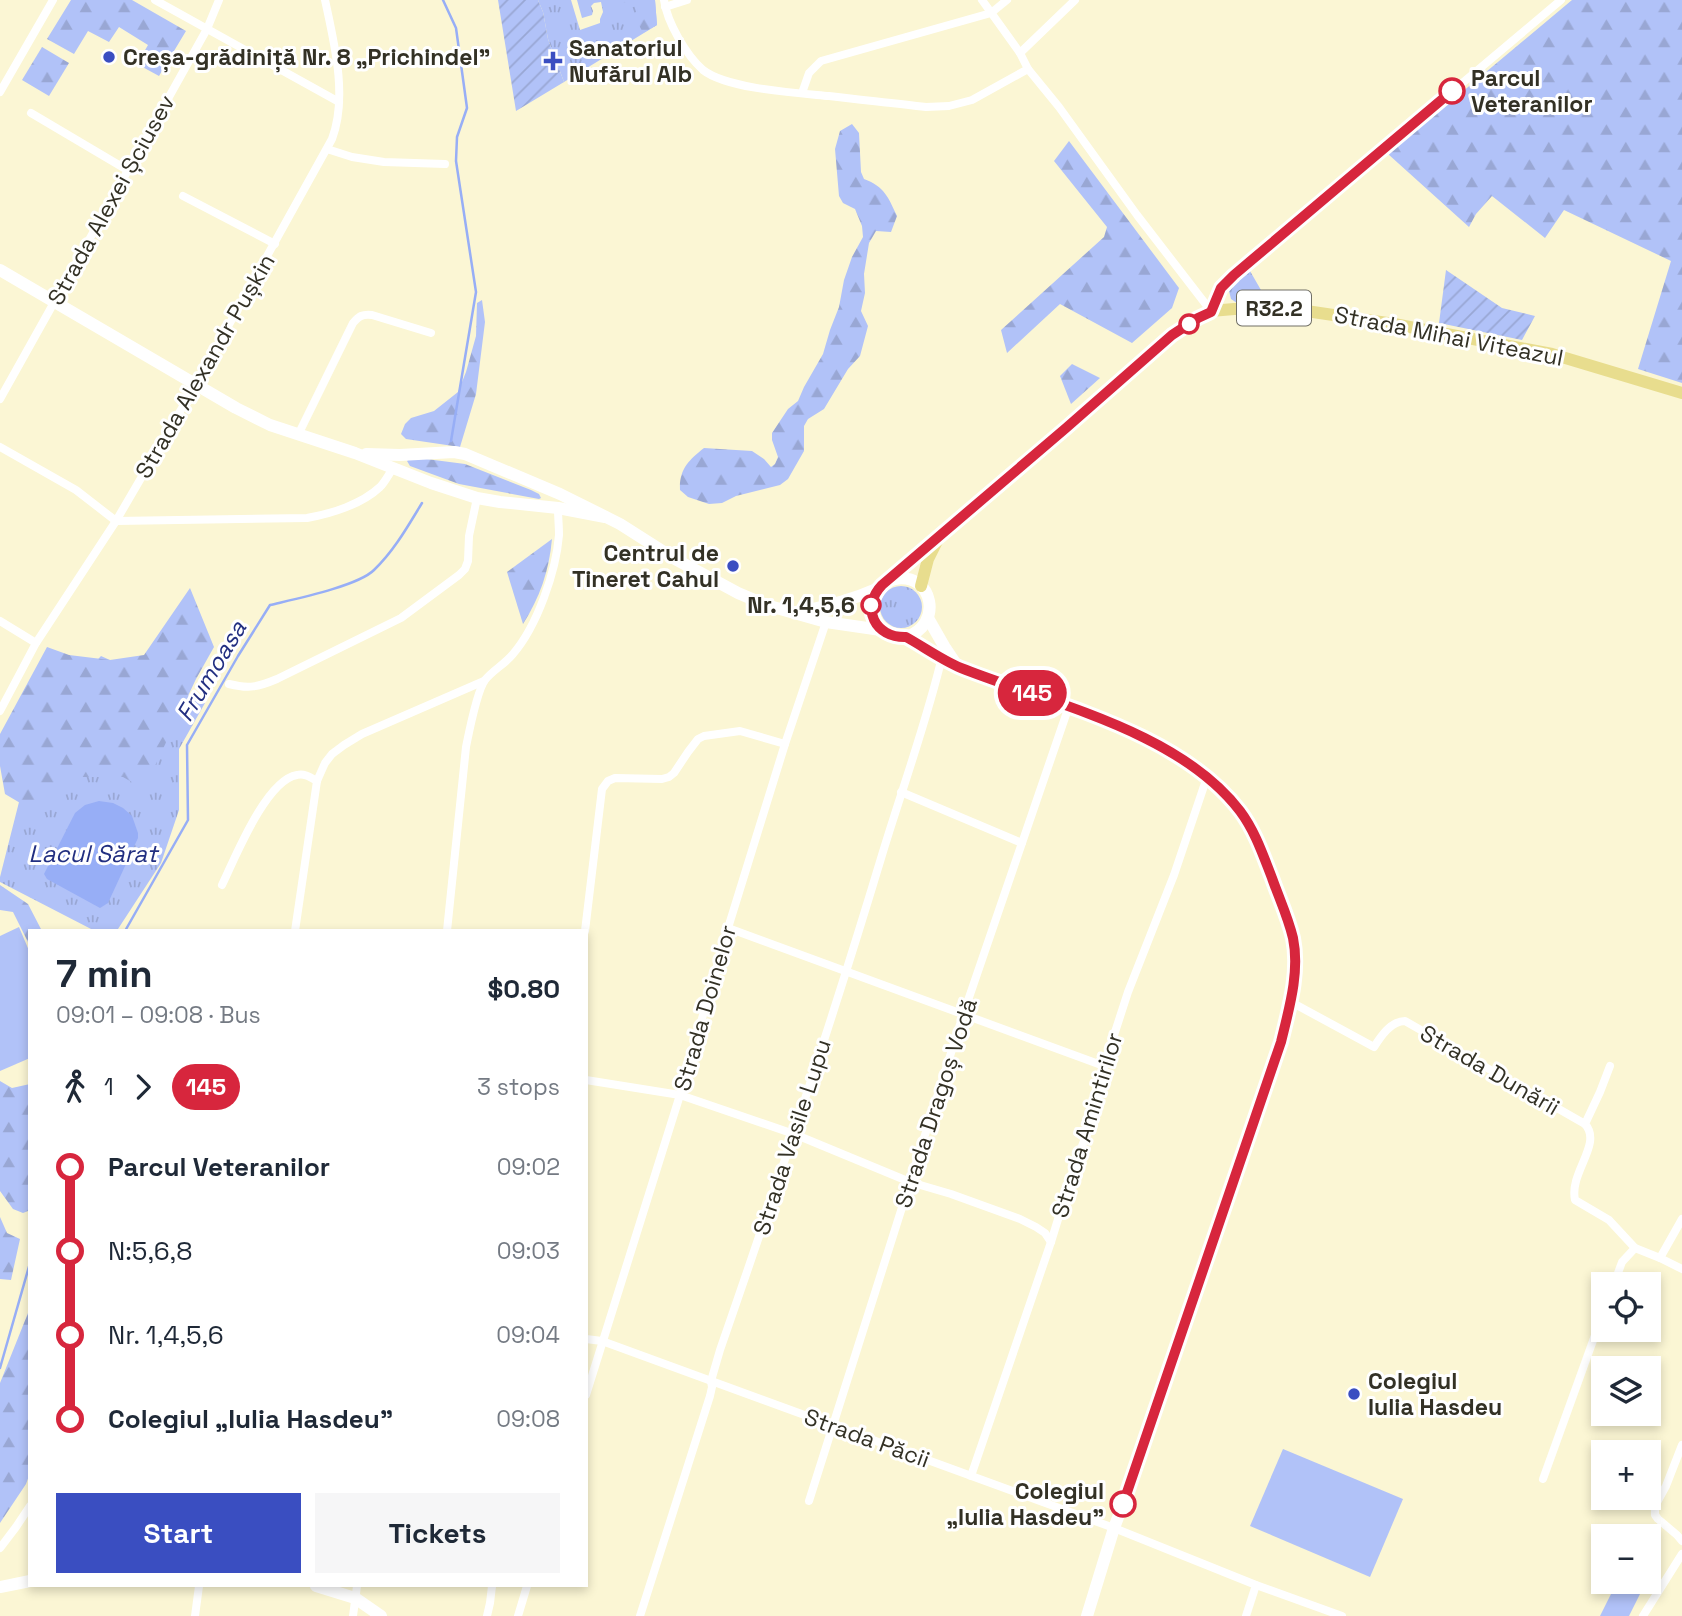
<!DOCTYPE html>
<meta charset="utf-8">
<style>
:root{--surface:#fff;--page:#f6f6f7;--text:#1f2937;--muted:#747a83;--accent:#3a4ec1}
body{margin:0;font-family:"Space Grotesk",sans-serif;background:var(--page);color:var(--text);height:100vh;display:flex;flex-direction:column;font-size:26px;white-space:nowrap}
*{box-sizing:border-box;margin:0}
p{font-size:23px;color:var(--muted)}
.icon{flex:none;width:38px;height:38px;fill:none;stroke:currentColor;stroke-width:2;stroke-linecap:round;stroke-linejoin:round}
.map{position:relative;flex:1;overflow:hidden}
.sheet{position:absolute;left:28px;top:929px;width:560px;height:658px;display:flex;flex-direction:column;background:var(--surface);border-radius:0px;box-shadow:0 4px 10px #0003}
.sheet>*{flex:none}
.badge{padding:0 14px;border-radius:23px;font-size:24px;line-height:46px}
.buttons{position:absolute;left:1591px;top:1272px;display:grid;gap:14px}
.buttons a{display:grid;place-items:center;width:70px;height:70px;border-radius:0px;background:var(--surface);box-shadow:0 4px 10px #0003;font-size:35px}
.map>.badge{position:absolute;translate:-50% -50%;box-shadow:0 0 0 4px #fff}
.legs{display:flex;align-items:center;gap:10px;height:77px;padding:0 28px;font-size:23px}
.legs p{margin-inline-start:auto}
.summary{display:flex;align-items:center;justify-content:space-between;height:119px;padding:0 28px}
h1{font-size:38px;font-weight:800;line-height:52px}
.primary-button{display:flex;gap:14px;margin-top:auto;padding:14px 28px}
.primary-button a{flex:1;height:80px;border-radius:0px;background:var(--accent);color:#fff;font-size:28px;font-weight:800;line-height:80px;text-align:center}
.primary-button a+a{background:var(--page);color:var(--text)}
ul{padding:0 28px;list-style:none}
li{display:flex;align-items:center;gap:24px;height:84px;font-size:26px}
li i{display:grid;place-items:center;width:10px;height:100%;margin:0 9px;background:currentColor}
li i::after{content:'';width:18px;height:18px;margin:-9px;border:5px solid;border-radius:50%;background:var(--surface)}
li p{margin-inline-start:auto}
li:first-child i{background:linear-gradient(#0000 50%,currentColor 0)}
li:last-child i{background:linear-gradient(currentColor 50%,#0000 0)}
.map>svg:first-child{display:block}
.grass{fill:url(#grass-tufts)}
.forest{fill:url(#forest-firs)}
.garden{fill:url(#garden-furrows)}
.pitch{fill:#b1c2f8}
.water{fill:#97aef6}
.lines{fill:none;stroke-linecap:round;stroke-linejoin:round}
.stream{stroke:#97aef6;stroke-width:2.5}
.street{stroke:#fff;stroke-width:8}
.secondary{stroke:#fff;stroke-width:12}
.primary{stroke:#e8dd8e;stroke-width:12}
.line-1-casing{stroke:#fff;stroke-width:16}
.line-1{stroke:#d7263d;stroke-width:10}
.poi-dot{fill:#3a4ec1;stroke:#fff;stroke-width:2.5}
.stop-1-dot{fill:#fff;stroke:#d7263d;stroke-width:3.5}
.labels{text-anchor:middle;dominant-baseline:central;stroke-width:6;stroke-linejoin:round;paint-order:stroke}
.shield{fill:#fff;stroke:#706f66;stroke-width:2}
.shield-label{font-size:21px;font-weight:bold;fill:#333125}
.poi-label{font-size:23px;font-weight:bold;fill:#333125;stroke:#fff;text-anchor:start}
.stop-label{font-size:23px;font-weight:bold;fill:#333125;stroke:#fff;text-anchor:end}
.street-label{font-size:23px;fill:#333125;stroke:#fff}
.water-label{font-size:24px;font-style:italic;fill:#222f81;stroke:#fff}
</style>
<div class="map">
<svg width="1682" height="1616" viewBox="0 0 1682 1616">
<defs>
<pattern id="grass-tufts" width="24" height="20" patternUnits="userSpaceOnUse" patternTransform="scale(1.75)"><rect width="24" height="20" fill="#b1c2f8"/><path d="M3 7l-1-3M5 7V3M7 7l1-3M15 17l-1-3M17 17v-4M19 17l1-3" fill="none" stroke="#99a7d4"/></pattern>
<pattern id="forest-firs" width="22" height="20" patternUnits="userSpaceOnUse" patternTransform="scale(1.75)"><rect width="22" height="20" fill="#b1c2f8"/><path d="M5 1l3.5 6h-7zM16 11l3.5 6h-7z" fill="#99a7d4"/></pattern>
<pattern id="garden-furrows" width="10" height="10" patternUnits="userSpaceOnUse" patternTransform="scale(1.75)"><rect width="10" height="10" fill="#b1c2f8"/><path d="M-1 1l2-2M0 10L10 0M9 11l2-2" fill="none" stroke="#99a7d4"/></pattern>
</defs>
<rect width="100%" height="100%" fill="#fbf6d4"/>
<g class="grass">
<polygon points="538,0 571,0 580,30 600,23 600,19 603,12 601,2 594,3 591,6 593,11 592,15 582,18 577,0 655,0 657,25 564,82 548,39 543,12"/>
<polygon points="1250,271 1265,297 1281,299 1280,304 1237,303 1231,299 1229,291 1230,288"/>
<circle cx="901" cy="607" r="21"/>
<polygon points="101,656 205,703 179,749 179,810 161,863 118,929 93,930 0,882 0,877 19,802 88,670"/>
</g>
<g class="forest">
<polygon points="71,0 132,0 186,31 159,76 137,64 148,45 119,27 109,42 88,31 74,54 47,39"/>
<polygon points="604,0 655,0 657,25 643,33 638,23 637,6 625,2 612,9"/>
<polygon points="1572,0 1682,0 1682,383 1638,369 1671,261 1564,210 1545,238 1492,196 1476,214 1469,227 1388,154"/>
<polygon points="42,47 69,63 49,96 22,80"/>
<path d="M 852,124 L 859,133 L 861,172 L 864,179 C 885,187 888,197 897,216 L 891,232 L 876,231 L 869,243 L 864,274 L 865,293 L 861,311 L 868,326 L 860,356 L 848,369 L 824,409 L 808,419 L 804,426 L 804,451 L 788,479 L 780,485 L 736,496 L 722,503 L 709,504 L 688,497 L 680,490 C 679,469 689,460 704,448 L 752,451 L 764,459 L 771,467 L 775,464 L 778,457 L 772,440 L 772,433 L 788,409 L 798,401 L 804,387 L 823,354 L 830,330 L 839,307 L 844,280 L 852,257 L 863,237 L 862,226 L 855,209 L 843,203 L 839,196 L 835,149 L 840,131 Z"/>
<polygon points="1069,141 1179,288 1172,308 1132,343 1060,304 1007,353 1001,330 1104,237 1107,227 1054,161"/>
<polygon points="482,300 485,322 476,394 460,447 406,439 401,434 405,424 411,418 434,411 458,392 466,372 476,336 477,303"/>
<polygon points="1072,364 1100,378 1071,404 1060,376"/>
<polygon points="411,457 465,464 531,490 539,494 541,498 539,499 459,484 410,466 407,461"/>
<path d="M 552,539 C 549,571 540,597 523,624 L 507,572 Z"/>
<polygon points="190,588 214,647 196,679 144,789 123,777 77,777 32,810 5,794 0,766 0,734 47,647 69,655 110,660 144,655"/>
<polygon points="0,885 28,904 42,931 30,931 30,946 13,912 0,910"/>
<polygon points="0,1081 12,1088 30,1084 30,1209 28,1211 23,1213 13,1209 0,1191"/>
<polygon points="0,1217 7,1233 20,1239 11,1280 0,1279"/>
<polygon points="30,1304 30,1473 26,1484 0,1523 0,1383 28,1313"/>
</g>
<g class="garden">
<polygon points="498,0 538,0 543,12 548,39 564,82 516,111"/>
<polygon points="1446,270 1502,308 1535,316 1522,340 1439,323"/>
</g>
<g class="pitch">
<polygon points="19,927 30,953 30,1058 0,1071 0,936"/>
<polygon points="1283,1449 1403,1499 1370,1577 1250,1526"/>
<polygon points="1617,1582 1640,1594 1629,1616 1600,1616"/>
</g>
<polygon class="water" points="99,801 113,803 123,808 132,816 138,833 138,838 108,903 100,908 47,879 44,874 75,813 85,805"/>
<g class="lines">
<g class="stream">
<polyline points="443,0 456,28 467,108 457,137 456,161 476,292 451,441"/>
<path d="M 125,931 L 188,820 L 187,745 L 238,656 L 270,605 C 295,599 358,586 374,570 C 394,551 408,526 422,503"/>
<polyline points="0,1368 30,1263"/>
</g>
<g class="street">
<polyline points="155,0 339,102"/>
<path d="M 664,0 C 667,22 686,55 703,70 C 727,89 798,93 829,96 C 862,100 894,103 926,107 L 949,106 L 972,100 L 1028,69 L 1059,107 L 1137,215 L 1211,311"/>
<polyline points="982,0 1020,53 1028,69"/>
<polyline points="665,7 687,0"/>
<polyline points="1020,53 1075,0"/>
<polyline points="0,92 53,0"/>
<polyline points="802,93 809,73 821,61 991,13 1007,0"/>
<polyline points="31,113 129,171"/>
<polyline points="327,149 352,157 384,162 445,164"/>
<polyline points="183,196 275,244"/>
<polyline points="1211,311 1221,288 1234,275 1561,0"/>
<polyline points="0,399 207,29 219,0"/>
<path d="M 298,435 L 353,323 C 359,316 362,314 372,315 L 431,333"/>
<path d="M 0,447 L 76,490 L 116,521 L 307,518 C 331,514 362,504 380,487 C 385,482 389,474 393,468"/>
<polyline points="0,621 36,643"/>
<path d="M 229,684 C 249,689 258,687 277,679 L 401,618 L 459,575 L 465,569 L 468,561 L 469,536 L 477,498"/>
<path d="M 0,711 L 36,643 L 116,521 L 196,384 L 332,139 C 348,97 334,42 325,0"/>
<polyline points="901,792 1022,843"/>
<path d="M 222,885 C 235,858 266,780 297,775 C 304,773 310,777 317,781"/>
<polyline points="728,928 1104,1066"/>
<polyline points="295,931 317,781 325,763 332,754 344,745 362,734 484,681"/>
<path d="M 447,931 L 466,747 C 469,732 477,691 485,680 C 493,670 505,664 513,654 C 537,626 556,572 559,535 C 559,526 558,517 558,508"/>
<polyline points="585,931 602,789 608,781 615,778 662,779 669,777 674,773 688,752 698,739 704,736 740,731 785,744"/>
<path d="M 1291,1002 L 1374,1047 C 1381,1036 1391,1021 1405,1021 L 1585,1124"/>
<path d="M 1610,1066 L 1600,1092 L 1585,1124 C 1603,1144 1569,1172 1575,1200 L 1609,1220 L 1635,1248 L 1660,1258 L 1682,1269"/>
<polyline points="586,1080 680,1095 794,1134 910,1182 951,1194 1020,1219 1036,1227 1045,1233 1051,1242"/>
<polyline points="1660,1258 1682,1219"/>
<polyline points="1614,1284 1622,1262 1635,1248"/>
<polyline points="586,1339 602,1341 1114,1528 1256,1585 1342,1616"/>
<polyline points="586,1395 680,1095 728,928 785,744 826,622"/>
<polyline points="1682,1445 1666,1486 1655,1506 1655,1515 1658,1519 1677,1535 1682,1541"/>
<polyline points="971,1476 1051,1242 1075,1164 1091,1123 1101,1089 1104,1066 1128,992 1174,875 1207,777"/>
<polyline points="1543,1479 1603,1313"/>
<polyline points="809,1501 963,1015 1069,706"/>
<polyline points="0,1548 16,1527 30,1506"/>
<polyline points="195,1616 199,1586"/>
<polyline points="353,1616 357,1586"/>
<polyline points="487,1616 490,1603 492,1586"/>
<polyline points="518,1616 527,1586"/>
<path d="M 640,1616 L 710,1396 L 712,1387 L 711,1381 L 720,1350 C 777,1186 832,1021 882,855 C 902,789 926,724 942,657"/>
<polyline points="1246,1616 1256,1585"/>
<polyline points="1643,1616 1682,1554"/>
</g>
<g class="secondary">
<polyline points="0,270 236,408 270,425 355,453 431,483 477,498 500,502 558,508 605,517"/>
<polyline points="366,454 400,455 454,452 465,454 560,494 620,524 675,559 738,593 766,605 826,622 881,630"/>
<path d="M 797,612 C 826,607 852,600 879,588"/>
<polyline points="928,618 944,646 956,664"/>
<path d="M 906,637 C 944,625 933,572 895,579 C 858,586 866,640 906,637 C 924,647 942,660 961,668 C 1052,704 1178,730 1240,811 C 1255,830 1263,855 1272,878 C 1279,897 1288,917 1293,938 C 1300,972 1289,1009 1281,1042 L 1138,1464 L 1114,1528 L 1087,1616"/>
<polyline points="316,1586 355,1598 381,1616"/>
<polyline points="0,1587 30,1581"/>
</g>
<g class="primary">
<polyline points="888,581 1121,381 1173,335 1198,318 1211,311 1234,309 1286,308 1394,324 1552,354 1682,393"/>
<polyline points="921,586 928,559 937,541"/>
</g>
</g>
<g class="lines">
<g class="line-1-casing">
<path id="line-1" d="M 1123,1504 L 1281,1042 C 1289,1009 1300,972 1293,938 C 1288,917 1279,898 1272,878 C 1263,855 1255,831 1240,811 C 1179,731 1052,704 961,668 C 942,660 924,647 906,637 C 875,638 860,608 882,585 L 1066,428 L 1172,335 L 1198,318 L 1211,312 L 1221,288 L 1234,275 L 1452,91"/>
</g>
<use href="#line-1" class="line-1"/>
</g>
<g class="poi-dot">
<circle cx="109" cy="57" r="7"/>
<path d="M549.5 50.5h7v7h7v7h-7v7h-7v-7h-7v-7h7z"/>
<circle cx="733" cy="566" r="7"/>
<circle cx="1354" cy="1394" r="7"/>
</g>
<g class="stop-1-dot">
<circle cx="1452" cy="91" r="12"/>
<circle cx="1189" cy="324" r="9"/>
<circle cx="871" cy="605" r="9"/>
<circle cx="1123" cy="1504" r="12"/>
</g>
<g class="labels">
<rect class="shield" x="1237" y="290.5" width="74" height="35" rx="5"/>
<g class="shield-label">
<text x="1274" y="308">R32.2</text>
</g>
<g class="poi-label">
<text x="569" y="48">Sanatoriul<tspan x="569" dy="26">Nufărul Alb</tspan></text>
<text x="123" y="57">Creșa-grădiniță Nr. 8 „Prichindel”</text>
<text x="719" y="553" text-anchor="end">Centrul de<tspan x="719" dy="26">Tineret Cahul</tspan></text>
<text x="1368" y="1381">Colegiul<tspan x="1368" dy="26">Iulia Hasdeu</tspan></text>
</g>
<g class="stop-label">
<text x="1471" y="78" text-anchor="start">Parcul<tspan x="1471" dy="26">Veteranilor</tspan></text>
<text x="855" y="605">Nr. 1,4,5,6</text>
<text x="1104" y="1491">Colegiul<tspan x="1104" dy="26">„Iulia Hasdeu”</tspan></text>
</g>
<g class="street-label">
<text transform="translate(111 200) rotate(-61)">Strada Alexei Șciusev</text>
<text transform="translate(1449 336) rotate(11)">Strada Mihai Viteazul</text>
<text transform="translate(205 366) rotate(-60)">Strada Alexandr Pușkin</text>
<text transform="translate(705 1008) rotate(-74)">Strada Doinelor</text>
<text transform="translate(1490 1070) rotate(30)">Strada Dunării</text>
<text transform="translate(936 1103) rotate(-72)">Strada Dragoș Vodă</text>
<text transform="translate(1087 1125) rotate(-73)">Strada Amintirilor</text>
<text transform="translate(792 1137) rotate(-72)">Strada Vasile Lupu</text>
<text transform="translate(867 1438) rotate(20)">Strada Păcii</text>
</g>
<g class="water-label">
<text transform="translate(211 671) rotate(-59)">Frumoasa</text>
<text x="93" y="853">Lacul Sărat</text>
</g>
</g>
</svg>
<div class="buttons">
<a><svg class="icon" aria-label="locate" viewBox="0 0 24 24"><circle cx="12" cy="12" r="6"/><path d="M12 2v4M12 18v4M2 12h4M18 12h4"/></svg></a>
<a><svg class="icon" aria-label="layers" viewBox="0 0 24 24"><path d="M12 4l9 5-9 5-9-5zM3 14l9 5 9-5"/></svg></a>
<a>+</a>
<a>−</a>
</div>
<b class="badge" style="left:1032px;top:693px;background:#d7263d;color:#fff">145</b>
<section class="sheet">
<div class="summary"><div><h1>7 min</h1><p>09:01 – 09:08 · Bus</p></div><b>$0.80</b></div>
<div class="legs"><svg class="icon" aria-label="walk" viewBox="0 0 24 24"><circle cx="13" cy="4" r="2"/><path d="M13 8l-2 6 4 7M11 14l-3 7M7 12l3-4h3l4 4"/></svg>1<svg class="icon" aria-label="forward" viewBox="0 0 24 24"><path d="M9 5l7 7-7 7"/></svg><b class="badge" style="background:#d7263d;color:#fff">145</b><p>3 stops</p></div>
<ul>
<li><i style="color:#d7263d"></i><b>Parcul Veteranilor</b><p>09:02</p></li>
<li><i style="color:#d7263d"></i><span>N:5,6,8</span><p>09:03</p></li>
<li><i style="color:#d7263d"></i><span>Nr. 1,4,5,6</span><p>09:04</p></li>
<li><i style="color:#d7263d"></i><b>Colegiul „Iulia Hasdeu”</b><p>09:08</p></li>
</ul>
<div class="primary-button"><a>Start</a><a>Tickets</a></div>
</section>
</div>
